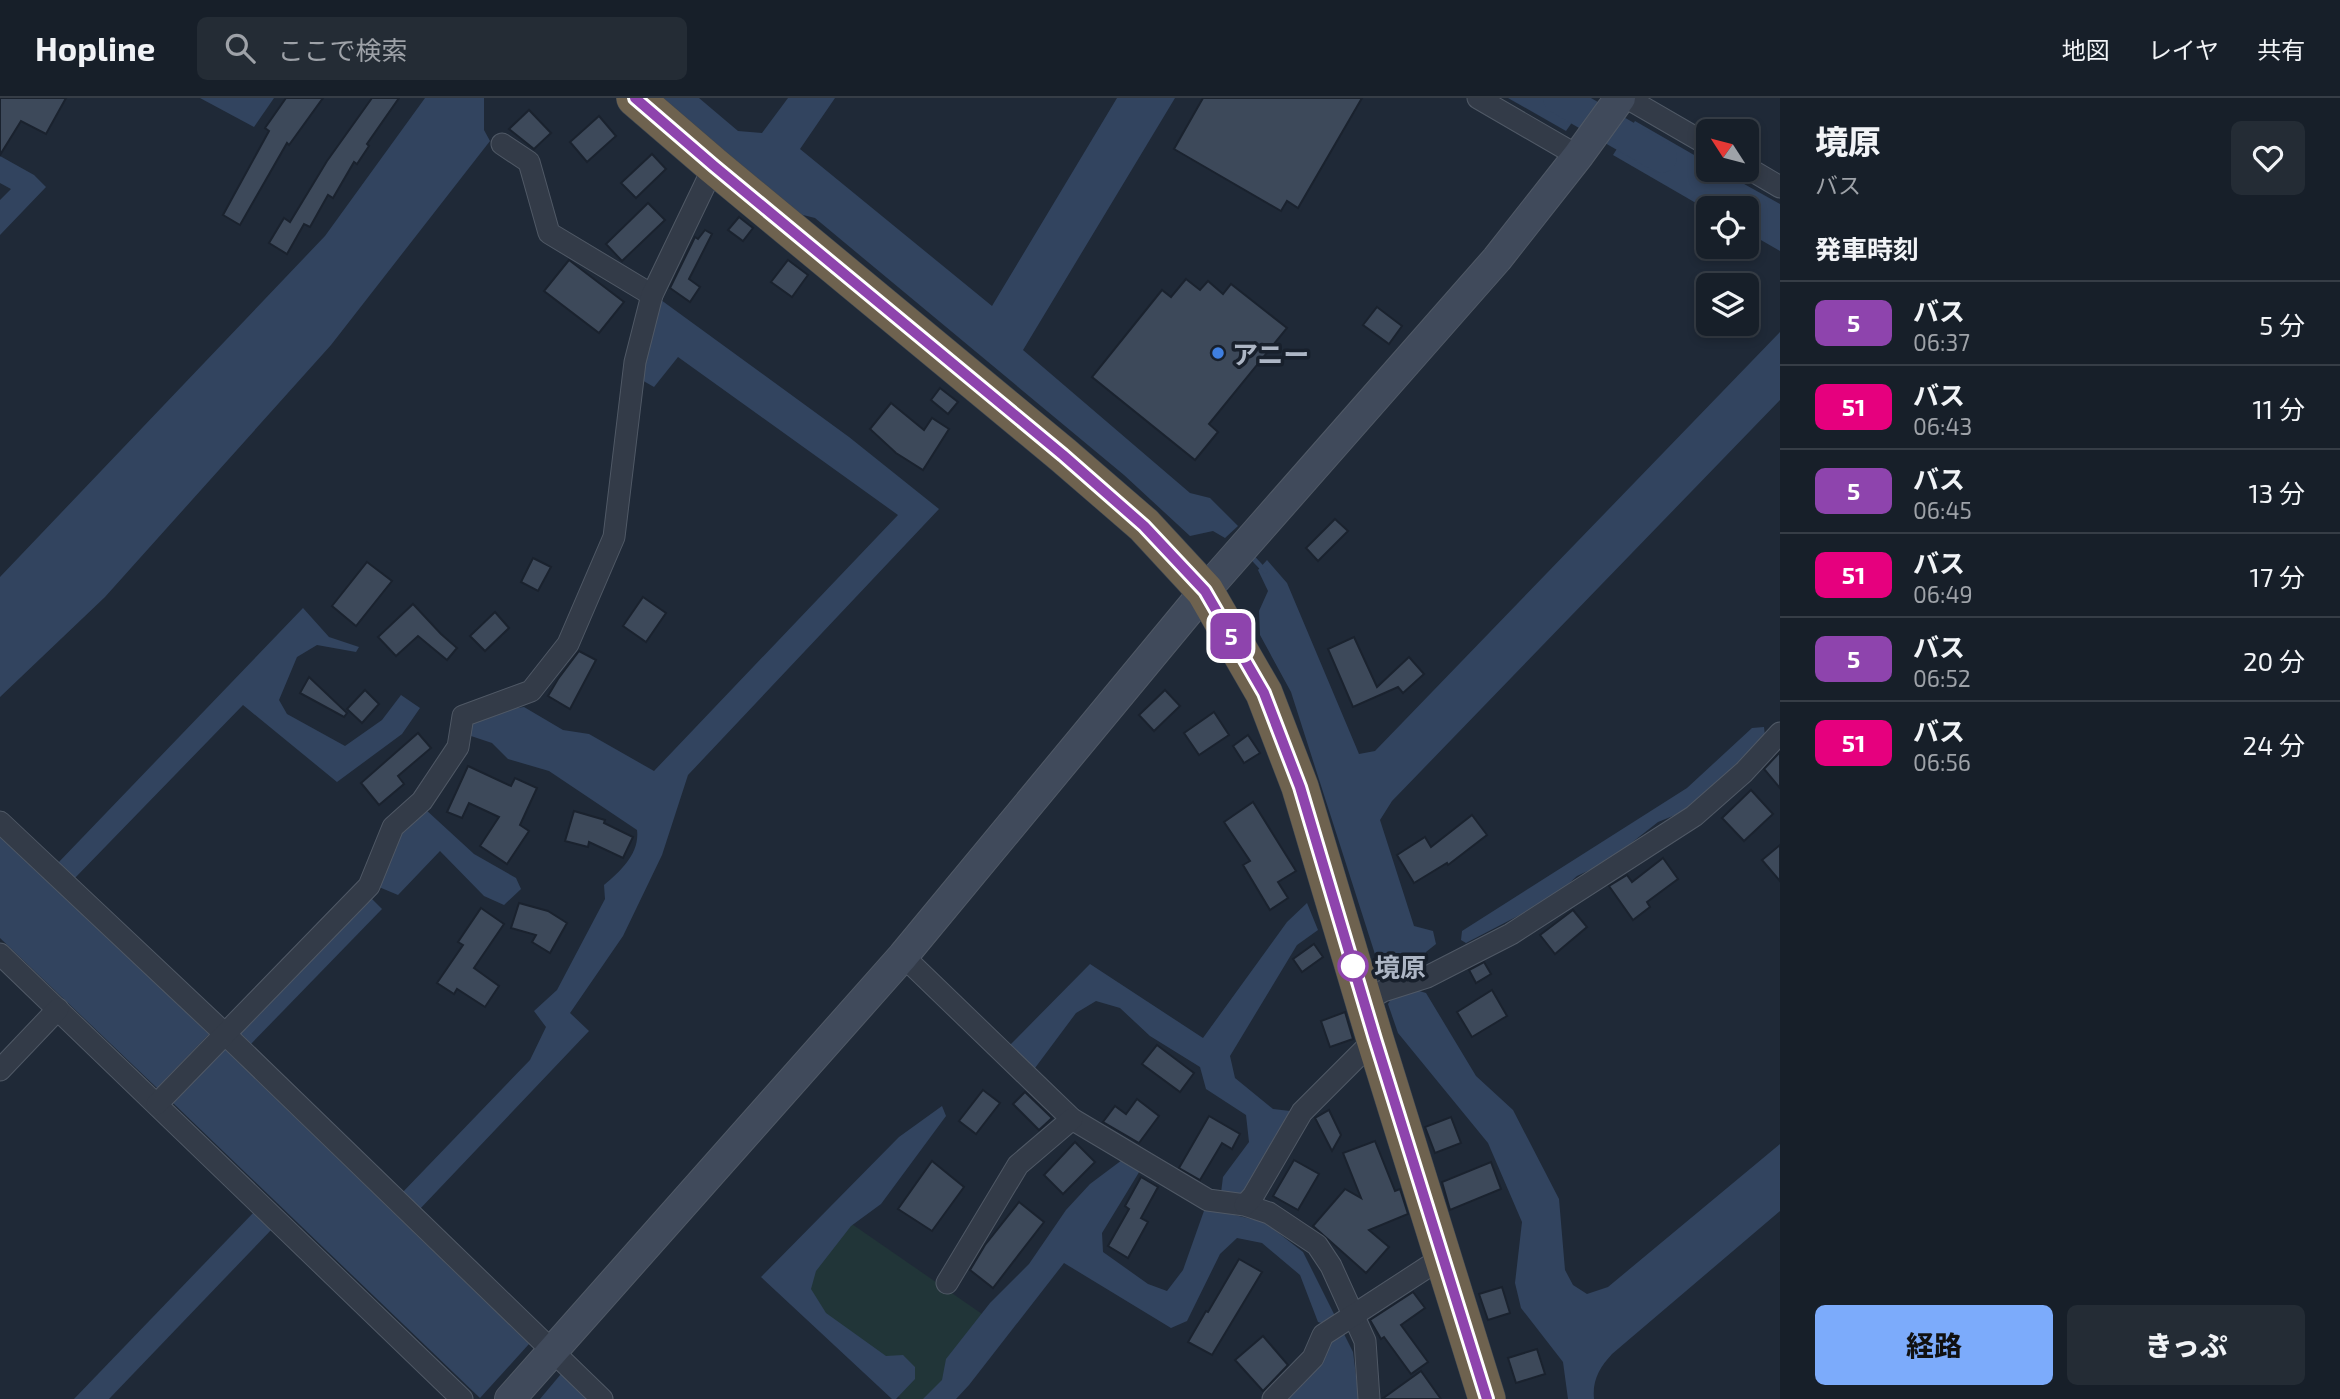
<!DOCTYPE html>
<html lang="ja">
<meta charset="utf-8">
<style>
:root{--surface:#171f29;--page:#242c35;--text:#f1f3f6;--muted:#9ea2a8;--line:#363d46;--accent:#7cabfb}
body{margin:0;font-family:"Exo 2","Noto Sans JP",sans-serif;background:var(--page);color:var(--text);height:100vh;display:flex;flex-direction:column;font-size:26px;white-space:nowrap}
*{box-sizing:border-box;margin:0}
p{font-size:23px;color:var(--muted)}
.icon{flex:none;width:38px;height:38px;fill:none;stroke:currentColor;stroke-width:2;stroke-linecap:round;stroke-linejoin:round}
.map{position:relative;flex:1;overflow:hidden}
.drawer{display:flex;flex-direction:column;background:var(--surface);width:560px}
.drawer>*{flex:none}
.badge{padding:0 14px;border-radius:10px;font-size:24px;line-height:46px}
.needle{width:46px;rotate:306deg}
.buttons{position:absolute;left:1696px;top:21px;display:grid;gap:14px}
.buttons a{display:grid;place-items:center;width:63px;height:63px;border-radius:10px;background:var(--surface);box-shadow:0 4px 10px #0003,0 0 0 2px var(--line);font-size:35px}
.map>.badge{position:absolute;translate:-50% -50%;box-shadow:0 0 0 4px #fff}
h2{padding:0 35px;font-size:26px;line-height:63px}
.round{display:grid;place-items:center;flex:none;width:74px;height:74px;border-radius:10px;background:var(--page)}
.overview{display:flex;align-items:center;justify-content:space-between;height:119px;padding:0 35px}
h1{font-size:33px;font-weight:800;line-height:52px}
.action{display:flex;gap:14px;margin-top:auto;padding:14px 35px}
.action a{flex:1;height:80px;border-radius:10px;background:var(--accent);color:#111;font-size:28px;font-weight:800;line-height:80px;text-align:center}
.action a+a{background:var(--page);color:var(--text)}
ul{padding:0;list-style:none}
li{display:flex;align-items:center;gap:21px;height:84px;padding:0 35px;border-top:2px solid var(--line)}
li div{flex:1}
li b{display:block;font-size:26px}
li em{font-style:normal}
li .badge{min-width:77px;font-weight:700;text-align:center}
header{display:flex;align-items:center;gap:42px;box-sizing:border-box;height:98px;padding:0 35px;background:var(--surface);border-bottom:2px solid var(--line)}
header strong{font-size:33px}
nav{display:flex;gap:38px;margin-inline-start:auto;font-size:24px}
.search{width:490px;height:63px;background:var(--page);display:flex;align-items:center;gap:18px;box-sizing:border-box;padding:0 24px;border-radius:10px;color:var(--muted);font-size:26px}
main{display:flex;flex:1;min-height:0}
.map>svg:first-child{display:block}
.green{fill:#213538}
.water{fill:#32445f}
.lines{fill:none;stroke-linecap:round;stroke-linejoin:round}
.stream{stroke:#32445f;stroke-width:5}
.river{stroke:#32445f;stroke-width:32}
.building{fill:#3d495a;stroke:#1a222e;stroke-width:2}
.street-casing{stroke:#505966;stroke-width:23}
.secondary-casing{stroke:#505966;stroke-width:32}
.highway-casing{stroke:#3d4652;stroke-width:38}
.street{stroke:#333b48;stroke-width:21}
.secondary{stroke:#404a5b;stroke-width:30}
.highway{stroke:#6e624f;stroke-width:37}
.line-casing{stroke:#fff;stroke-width:16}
.line{stroke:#8e44ad;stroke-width:10}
.shop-dot{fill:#3f7fe0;stroke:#18202c;stroke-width:2.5}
.stop-dot{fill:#fff;stroke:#8e44ad;stroke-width:3.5}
.labels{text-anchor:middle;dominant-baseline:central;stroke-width:7;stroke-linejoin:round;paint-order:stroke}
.poi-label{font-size:26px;font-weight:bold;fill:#adb6c5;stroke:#18202c;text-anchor:start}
.stop-label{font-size:26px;font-weight:bold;fill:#adb6c5;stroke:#18202c;text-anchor:start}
</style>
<header>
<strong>Hopline</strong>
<div class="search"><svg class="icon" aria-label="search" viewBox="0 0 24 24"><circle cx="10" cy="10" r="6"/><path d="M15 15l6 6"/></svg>ここで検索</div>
<nav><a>地図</a><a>レイヤ</a><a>共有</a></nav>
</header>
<main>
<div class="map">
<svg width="1780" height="1301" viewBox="0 0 1780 1301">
<rect width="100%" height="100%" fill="#1f2937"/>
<polygon class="green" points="833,1113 998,1227 939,1301 901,1301 767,1182"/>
<g class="water">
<polygon points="200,0 274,0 254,29"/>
<polygon points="425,0 484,0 484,32 490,43 331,247 105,499 0,599 0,479 325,138"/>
<polygon points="658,0 699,0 738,33 762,35 788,0 835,0 800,51 992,208 1117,0 1175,0 1023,252 1190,395 1210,400 1238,428 1225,440 1213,433 1190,438 1124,377 815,120 795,115"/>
<polygon points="1508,0 1589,0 1566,33"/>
<polygon points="1635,23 1708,65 1708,72 1719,72 1780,106 1780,153 1747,134 1746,110 1708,112 1613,57"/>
<polygon points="0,58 34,77 46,89 0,137 0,102 11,91 0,85"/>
<path d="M 661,202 L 849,339 L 939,411 L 688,677 L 662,757 L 623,838 L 570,915 L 589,933 L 418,1113 L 400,1097 L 530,962 L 546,929 L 534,913 L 557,892 L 605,801 L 604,787 C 621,773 640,755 637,732 L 549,673 L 508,661 L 492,645 L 468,637 L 473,622 L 488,614 L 524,609 L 563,632 L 589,636 L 654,673 L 898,417 L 678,259 L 654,289 L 640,281 Z"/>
<path d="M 1780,234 L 1780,302 L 1392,703 L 1380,722 L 1414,828 L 1433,833 L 1436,846 L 1426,854 L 1423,868 L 1413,873 L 1416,892 L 1426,895 L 1476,978 L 1513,1012 L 1559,1101 L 1565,1172 L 1573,1187 L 1587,1196 L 1608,1189 L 1780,1046 L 1780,1113 L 1612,1256 C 1600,1269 1592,1282 1594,1301 L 1568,1301 L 1563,1264 L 1521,1210 L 1515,1185 L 1522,1124 L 1488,1045 L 1398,935 L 1388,906 L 1395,894 L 1393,881 L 1382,878 L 1291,594 L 1260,537 L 1259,513 L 1268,493 L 1258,472 L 1267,462 L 1287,485 L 1359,656 L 1375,653 Z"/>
<polygon points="303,510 329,539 359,549 356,554 317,547 297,559 279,602 287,616 345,648 382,622 401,597 420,610 402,636 337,684 243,607 73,782 57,766"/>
<polygon points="1764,629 1765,638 1690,711 1658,724 1607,764 1577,778 1554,799 1466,845 1461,842 1462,833 1687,690 1752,630"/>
<polygon points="425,711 474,756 516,780 521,791 504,807 484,798 440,753 398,797 379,789 398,734"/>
<polygon points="0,736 209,936 157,990 0,840"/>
<polygon points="370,799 382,811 249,948 237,936"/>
<polygon points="1307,805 1318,832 1297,847 1230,958 1235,980 1273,1011 1290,1013 1260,1077 1240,1098 1221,1095 1223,1079 1249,1044 1246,1017 1206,991 1200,969 1150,938 1120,910 1096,903 1076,915 1035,970 1010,947 1090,866 1203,940 1287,824"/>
<polygon points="225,951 529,1246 480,1300 173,1005"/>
<polygon points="942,1008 946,1018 881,1106 851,1128 816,1173 811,1191 826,1215 886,1258 903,1257 915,1269 915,1281 896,1301 892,1301 761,1179 899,1039"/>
<polygon points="1122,1062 1141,1071 1102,1135 1103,1154 1148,1186 1167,1193 1183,1172 1205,1110 1264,1124 1303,1154 1353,1254 1359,1301 1287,1301 1328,1227 1318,1224 1300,1177 1262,1145 1237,1140 1220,1156 1187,1223 1171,1230 1064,1165 969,1287 956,1301 923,1301 942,1282 946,1261 990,1205 1029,1166 1066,1112 1090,1086"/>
<polygon points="255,1113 273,1130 109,1301 74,1301"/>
<polygon points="561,1276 587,1301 540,1301"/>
</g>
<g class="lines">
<polyline class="stream" points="1250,457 1265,473"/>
<polyline class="river" points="1559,0 1661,59"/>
</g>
<g class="building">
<polygon points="0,0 66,0 46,36 21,23 0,57"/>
<polygon points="286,0 323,0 289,47 287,45 240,127 223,117 269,33 265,30"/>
<polygon points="372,0 399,0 367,46 369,48 357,66 354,64 333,100 328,97 310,129 304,126 287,156 269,145 284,120 290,124 327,63"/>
<polygon points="1203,0 1362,0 1298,110 1287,103 1281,113 1174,51"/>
<polygon points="529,12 551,35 534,51 509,31"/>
<polygon points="599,18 616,38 587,64 570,44"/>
<polygon points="652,56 666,71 636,100 621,85"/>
<polygon points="648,105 665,122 622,163 606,146"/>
<polygon points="739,119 753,130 743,143 728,132"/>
<polygon points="705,132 712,136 689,181 700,189 690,204 670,190 695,139 698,141"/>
<polygon points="569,162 624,204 599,235 544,193"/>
<polygon points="788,162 808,177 792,199 771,184"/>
<polygon points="1186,181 1200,192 1208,183 1223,196 1231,186 1287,230 1209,326 1218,334 1195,362 1092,279 1162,192 1171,199"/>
<polygon points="1377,209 1402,228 1389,246 1363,227"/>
<polygon points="940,290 958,304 948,316 931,302"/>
<polygon points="891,305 924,332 932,320 949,331 923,372 896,355 870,331"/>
<polygon points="1335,421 1348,433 1318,463 1306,450"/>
<polygon points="533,460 551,469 538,493 521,484"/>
<polygon points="367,464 392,483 356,528 332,508"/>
<polygon points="643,499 666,515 646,544 623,528"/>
<polygon points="413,506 441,536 457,550 447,562 418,538 396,558 378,539"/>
<polygon points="495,514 509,530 485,553 470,538"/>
<polygon points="1354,539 1377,589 1409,559 1424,576 1403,595 1398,589 1353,609 1328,551"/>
<polygon points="579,553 596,562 570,611 548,598 558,581"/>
<polygon points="309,579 347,615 344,619 300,595"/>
<polygon points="365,592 379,606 362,625 347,611"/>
<polygon points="1165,592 1180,608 1154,633 1139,617"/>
<polygon points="1214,614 1229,637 1199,657 1184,635"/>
<polygon points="418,635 431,650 398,678 404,686 379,707 361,685"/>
<polygon points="1248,637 1260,655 1244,665 1233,648"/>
<polygon points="1780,654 1780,690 1764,671"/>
<polygon points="468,668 511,688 515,680 537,690 520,727 529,733 507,766 480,748 499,719 469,705 462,720 447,714"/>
<polygon points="1751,692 1773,716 1744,743 1722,720"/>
<polygon points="1253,704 1296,773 1278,784 1288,800 1270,812 1243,767 1250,763 1224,724"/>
<polygon points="574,713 605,722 604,725 633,739 623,760 589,744 588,749 565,743"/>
<polygon points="1472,717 1487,737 1448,767 1447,765 1414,785 1397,757 1425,739 1431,749"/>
<polygon points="1780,747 1780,783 1762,762"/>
<polygon points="1663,760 1678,781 1647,804 1650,809 1633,822 1609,788 1627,777 1632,784"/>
<polygon points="519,805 548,813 567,825 550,855 532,844 536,837 511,830"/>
<polygon points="481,810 504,826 474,870 499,888 485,909 457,891 454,896 437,885 463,847 458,844"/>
<polygon points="1573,812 1587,829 1555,856 1540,837"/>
<polygon points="1314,846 1323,859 1302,874 1293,861"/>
<polygon points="1484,864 1491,876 1476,885 1469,872"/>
<polygon points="1492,892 1507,918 1472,939 1457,914"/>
<polygon points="1345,914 1353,941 1330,949 1321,923"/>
<polygon points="1157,947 1194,975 1180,994 1142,966"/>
<polygon points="983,992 1000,1005 976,1036 959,1023"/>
<polygon points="1025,994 1052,1020 1039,1032 1013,1006"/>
<polygon points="1137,1001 1159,1018 1139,1045 1103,1024 1115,1008 1126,1016"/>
<polygon points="1329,1012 1341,1037 1332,1053 1315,1020"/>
<polygon points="1209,1018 1240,1036 1232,1051 1222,1045 1200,1082 1179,1070"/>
<polygon points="1451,1019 1461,1045 1435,1055 1425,1029"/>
<polygon points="1375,1043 1395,1093 1400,1091 1408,1116 1369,1132 1389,1149 1366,1175 1313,1128 1345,1091 1361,1100 1343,1055"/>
<polygon points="1075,1044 1095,1064 1063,1096 1044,1077"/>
<polygon points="1294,1062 1319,1076 1298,1112 1273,1098"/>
<polygon points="932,1063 964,1089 932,1133 898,1111"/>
<polygon points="1491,1064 1501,1091 1450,1112 1442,1084"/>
<polygon points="1141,1079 1158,1089 1141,1120 1148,1124 1128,1160 1108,1148 1129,1111 1125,1108"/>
<polygon points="1019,1104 1044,1124 993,1190 970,1172 985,1147"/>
<polygon points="1239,1161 1262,1174 1212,1257 1188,1244 1206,1213 1208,1214"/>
<polygon points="1502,1189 1510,1215 1488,1222 1479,1196"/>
<polygon points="1413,1194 1425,1210 1401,1227 1428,1264 1411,1276 1384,1239 1381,1241 1370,1222"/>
<polygon points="1263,1238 1288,1267 1263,1293 1235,1262"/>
<polygon points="1537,1251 1545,1276 1516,1285 1508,1260"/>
<polygon points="1421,1273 1441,1301 1382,1301"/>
</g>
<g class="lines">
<g class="street-casing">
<g id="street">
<polyline points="1478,0 1578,58"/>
<polyline points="1627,0 1708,47"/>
<polyline points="502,46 529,64 549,135 652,197"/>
<polyline points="1746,69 1780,89"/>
<polyline points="0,724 224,935 602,1301"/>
<polyline points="0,856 462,1301"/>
<polyline points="903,858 1072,1021 1208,1102 1245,1107 1269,1115 1317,1147 1331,1168 1365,1243 1369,1301"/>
<polyline points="1364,904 1383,893 1427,879 1511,836 1694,718 1744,674 1780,635"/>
<polyline points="0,972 58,911"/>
<polyline points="157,1006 369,788 393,729 422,703 458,649 463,618 531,593 568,546 614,439 635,264 652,197 714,68"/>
<polyline points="1245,1107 1253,1098 1302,1014 1375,941"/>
<polyline points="947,1185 1018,1067 1072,1021"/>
<polyline points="1273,1301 1313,1260 1323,1237 1443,1159"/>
</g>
</g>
<g class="secondary-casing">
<polyline id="secondary" points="510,1301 903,858 1205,493 1497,161 1578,58 1620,0"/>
</g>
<g class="highway-casing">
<polyline id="highway" points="635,0 714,68 1063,357 1144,427 1205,493 1264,595 1300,689 1375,941 1487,1301"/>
</g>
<use href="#street" class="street"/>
<use href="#secondary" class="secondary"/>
<use href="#highway" class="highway"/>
</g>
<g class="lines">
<g class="line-casing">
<polyline id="line" points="635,0 714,68 1063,357 1144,428 1205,493 1264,595 1300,689 1375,941 1487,1301"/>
</g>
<use href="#line" class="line"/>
</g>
<circle class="shop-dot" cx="1218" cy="255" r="7"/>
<circle class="stop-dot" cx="1353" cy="868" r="14"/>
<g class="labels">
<g class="poi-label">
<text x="1232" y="255">アニー</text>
</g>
<g class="stop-label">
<text x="1374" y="868">境原</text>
</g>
</g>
</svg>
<div class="buttons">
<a><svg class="needle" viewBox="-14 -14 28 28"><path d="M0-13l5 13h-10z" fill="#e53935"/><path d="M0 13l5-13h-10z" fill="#9ea2a8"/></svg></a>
<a><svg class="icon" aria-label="locate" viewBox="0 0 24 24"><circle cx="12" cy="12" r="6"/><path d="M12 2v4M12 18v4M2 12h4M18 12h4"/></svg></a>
<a><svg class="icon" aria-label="layers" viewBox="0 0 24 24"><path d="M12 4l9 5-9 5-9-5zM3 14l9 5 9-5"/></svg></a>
</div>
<b class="badge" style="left:1231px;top:538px;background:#8e44ad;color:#fff">5</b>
</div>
<section class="drawer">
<div class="overview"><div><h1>境原</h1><p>バス</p></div><a class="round"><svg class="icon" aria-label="heart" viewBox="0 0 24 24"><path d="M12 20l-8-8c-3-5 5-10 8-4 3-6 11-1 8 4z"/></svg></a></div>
<h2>発車時刻</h2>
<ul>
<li><span class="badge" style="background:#8e44ad;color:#fff">5</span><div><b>バス</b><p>06:37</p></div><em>5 分</em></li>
<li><span class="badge" style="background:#e6007e;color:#fff">51</span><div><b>バス</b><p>06:43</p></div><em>11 分</em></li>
<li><span class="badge" style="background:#8e44ad;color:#fff">5</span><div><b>バス</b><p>06:45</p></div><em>13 分</em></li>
<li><span class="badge" style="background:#e6007e;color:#fff">51</span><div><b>バス</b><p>06:49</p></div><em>17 分</em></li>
<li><span class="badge" style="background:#8e44ad;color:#fff">5</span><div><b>バス</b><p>06:52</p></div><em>20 分</em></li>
<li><span class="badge" style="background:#e6007e;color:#fff">51</span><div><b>バス</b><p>06:56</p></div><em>24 分</em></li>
</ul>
<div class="action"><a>経路</a><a>きっぷ</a></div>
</section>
</main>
